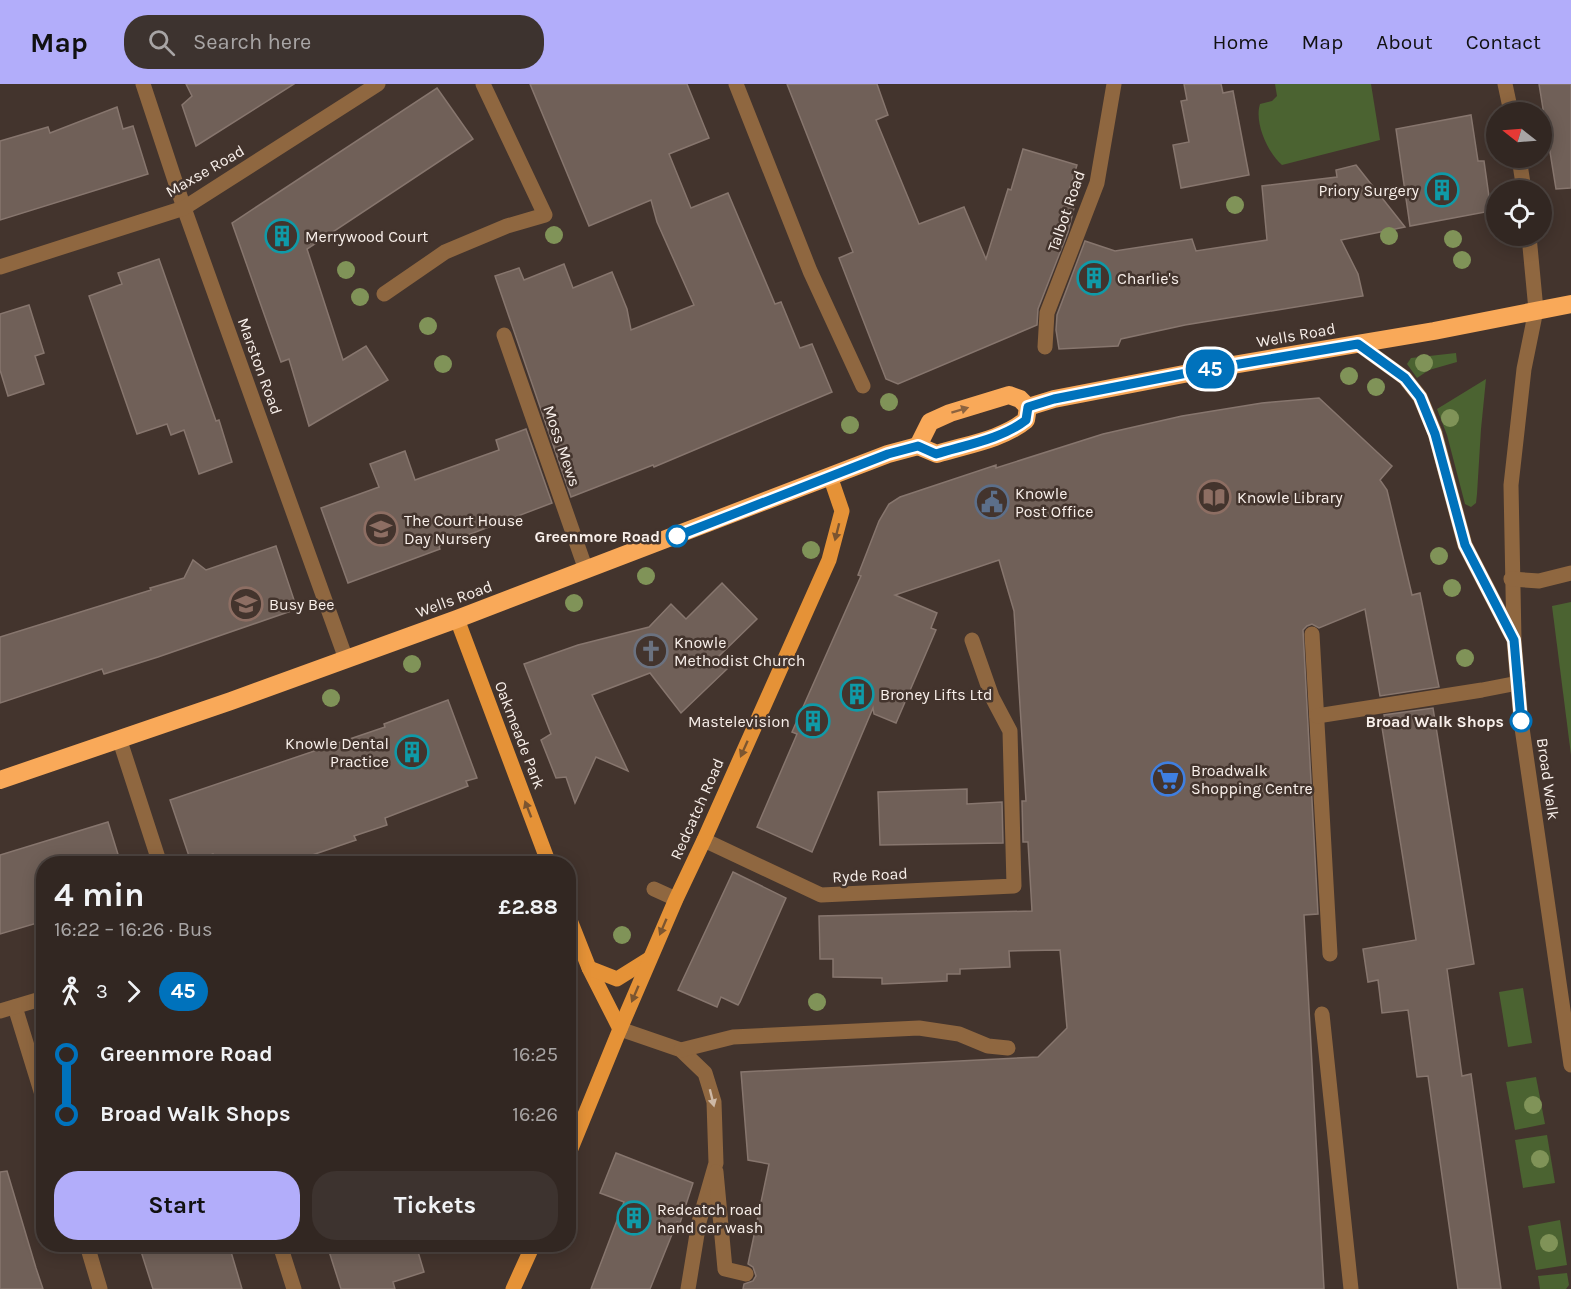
<!DOCTYPE html>
<meta charset="utf-8">
<style>
:root{--surface:#322722;--page:#3d332f;--text:#f1f3f6;--muted:#a8a5a5;--line:#4d4440;--accent:#b2adfa}
body{margin:0;font-family:Karla,sans-serif;background:var(--page);color:var(--text);height:100vh;display:flex;flex-direction:column;font-size:22px;white-space:nowrap}
*{box-sizing:border-box;margin:0}
p{font-size:20px;color:var(--muted)}
.icon{flex:none;width:33px;height:33px;fill:none;stroke:currentColor;stroke-width:2;stroke-linecap:round;stroke-linejoin:round}
.map{position:relative;flex:1;overflow:hidden}
.panel{position:absolute;left:36px;top:772px;width:540px;height:396px;display:flex;flex-direction:column;background:var(--surface);border-radius:24px;box-shadow:0 3px 15px #0003,0 0 0 2px var(--line)}
.panel>*{flex:none}
.badge{padding:0 12px;border-radius:20px;font-size:21px;line-height:39px}
.needle{width:39px;rotate:287deg}
.tools{position:absolute;left:1486px;top:18px;display:grid;gap:12px}
.tools a{display:grid;place-items:center;width:66px;height:66px;border-radius:50%;background:var(--surface);box-shadow:0 3px 15px #0003,0 0 0 2px var(--line);font-size:30px}
.map>.badge{position:absolute;translate:-50% -50%;box-shadow:0 0 0 3px #fff}
.legs{display:flex;align-items:center;gap:9px;height:66px;padding:0 18px;font-size:20px}
.legs p{margin-inline-start:auto}
.overview{display:flex;align-items:center;justify-content:space-between;height:102px;padding:0 18px}
h1{font-size:33px;font-weight:700;line-height:45px}
.primary-button{display:flex;gap:12px;margin-top:auto;padding:12px 18px}
.primary-button a{flex:1;height:69px;border-radius:24px;background:var(--accent);color:#111;font-size:24px;font-weight:700;line-height:69px;text-align:center}
.primary-button a+a{background:var(--page);color:var(--text)}
ul{padding:0 18px;list-style:none}
li{display:flex;align-items:center;gap:21px;height:60px;font-size:22px}
li i{display:grid;place-items:center;width:9px;height:100%;margin:0 8px;background:currentColor}
li i::after{content:'';width:15px;height:15px;margin:-8px;border:4px solid;border-radius:50%;background:var(--surface)}
li p{margin-inline-start:auto}
li:first-child i{background:linear-gradient(#0000 50%,currentColor 0)}
li:last-child i{background:linear-gradient(currentColor 50%,#0000 0)}
header{display:flex;align-items:center;gap:36px;box-sizing:border-box;height:84px;padding:0 30px;background:var(--accent);color:#111}
header strong{font-size:28px}
nav{display:flex;gap:33px;margin-inline-start:auto;font-size:21px}
.search{width:420px;height:54px;background:var(--page);display:flex;align-items:center;gap:15px;box-sizing:border-box;padding:0 21px;border-radius:24px;color:var(--muted);font-size:22px}
.map>svg:first-child{display:block}
.green{fill:#4b6331}
.building{fill:#706058;stroke:#87766e;stroke-width:1.5}
.lines{fill:none;stroke-linecap:round;stroke-linejoin:round}
.minor{stroke:#8f6740;stroke-width:15}
.major{stroke:#e59237;stroke-width:15}
.highway{stroke:#f9a959;stroke-width:18}
.tree{fill:#809358}
.oneway{fill:#8c633f}
.oneway2{fill:#7c5530}
.oneway3{fill:#ceb9a6}
.line-1-casing{stroke:#fff;stroke-width:14}
.line-1{stroke:#0072bc;stroke-width:9}
.stop-1-dot{fill:#fff;stroke:#0072bc;stroke-width:3}
.labels{text-anchor:middle;dominant-baseline:central;stroke-width:5;stroke-linejoin:round;paint-order:stroke}
.street-label{font-size:16px;fill:#f8efea;stroke:#43342d}
.poi-label{font-size:16px;fill:#f8efea;stroke:#43342d;text-anchor:start}
.stop-label{font-size:16px;font-weight:bold;fill:#f8efea;stroke:#43342d;text-anchor:end}
</style>
<header>
<strong>Map</strong>
<div class="search"><svg class="icon" aria-label="search" viewBox="0 0 24 24"><circle cx="10" cy="10" r="6"/><path d="M15 15l6 6"/></svg>Search here</div>
<nav><a>Home</a><a>Map</a><a>About</a><a>Contact</a></nav>
</header>
<div class="map">
<svg width="1571" height="1205" viewBox="0 0 1571 1205">
<rect width="100%" height="100%" fill="#43342d"/>
<g class="green">
<path d="M 1275,0 L 1371,0 L 1380,56 L 1282,81 C 1268,69 1254,39 1260,20 L 1272,17 L 1277,12 Z"/>
<polygon points="1456,269 1457,278 1429,286 1417,294 1407,280 1411,274"/>
<polygon points="1486,295 1481,345 1477,410 1476,419 1471,423 1465,420 1447,351 1437,325"/>
<polygon points="1571,518 1571,671 1552,522"/>
<polygon points="1523,904 1532,959 1508,963 1499,908"/>
<polygon points="1536,993 1545,1040 1515,1046 1506,998"/>
<polygon points="1547,1051 1555,1099 1523,1104 1515,1056"/>
<polygon points="1560,1136 1567,1181 1536,1186 1528,1142"/>
<polygon points="1567,1189 1569,1201 1566,1205 1540,1205 1538,1192"/>
</g>
<g class="building">
<polygon points="186,0 294,0 196,62 182,21 192,12"/>
<polygon points="530,0 687,0 709,54 669,70 691,124 728,109 775,220 781,218 800,264 812,260 832,308 654,383 653,381 571,413 495,192 519,184 524,196 564,180 573,204 612,188 627,225 631,246 694,221 657,138 651,116 589,142"/>
<polygon points="787,0 877,0 888,31 876,36 919,140 964,123 986,175 1008,105 1011,106 1023,65 1077,81 1067,113 1076,116 1068,148 1038,225 1037,241 898,300 886,295 839,174 853,168"/>
<polygon points="1184,0 1221,0 1223,9 1233,7 1249,91 1181,104 1173,61 1189,58 1181,17 1187,16"/>
<polygon points="1539,0 1571,0 1571,104 1556,105"/>
<polygon points="437,4 473,55 307,165 343,276 366,262 388,296 309,342 289,275 281,278 232,139"/>
<polygon points="117,23 123,45 133,42 148,90 0,136 0,57 48,43 50,49"/>
<polygon points="1471,31 1478,77 1484,77 1491,127 1410,142 1396,45"/>
<polygon points="1356,81 1405,143 1341,156 1358,190 1363,212 1185,241 1121,255 1118,262 1059,265 1056,246 1057,231 1085,157 1115,167 1192,155 1196,167 1267,156 1262,102 1337,93 1336,86"/>
<polygon points="159,175 216,337 219,336 232,378 199,390 184,346 171,351 167,340 137,350 89,212 122,200 118,189"/>
<polygon points="29,221 44,269 35,272 44,300 8,312 0,286 0,230"/>
<polygon points="1319,314 1392,382 1380,396 1387,406 1412,511 1420,509 1439,603 1380,612 1365,525 1319,544 1312,540 1307,542 1303,546 1318,830 1304,831 1324,1205 743,1205 744,1200 753,1197 756,1192 753,1183 748,1180 769,1080 748,1076 741,988 1038,973 1067,944 1060,866 1009,867 1010,883 960,885 960,890 947,890 947,897 905,899 882,900 882,894 833,893 833,875 820,875 819,832 1032,827 1028,758 1023,758 1022,717 1026,717 1014,527 999,476 895,511 937,529 931,544 936,546 896,639 874,630 873,624 812,768 757,743 797,650 792,648 861,492 858,491 879,437 889,420 900,413 996,381 996,384 1103,350 1182,332 1262,319"/>
<polygon points="526,345 552,419 439,462 440,465 348,499 321,424 379,403 370,380 405,367 415,396 499,366 496,356"/>
<polygon points="276,462 297,525 158,573 104,590 102,585 0,619 0,553 151,506 150,504 184,494 193,476 206,486"/>
<polygon points="722,499 757,535 718,573 727,585 681,629 650,589 592,611 628,687 596,673 575,719 566,693 556,694 541,656 551,650 524,580 578,561 649,543 671,520 686,535"/>
<polygon points="448,616 477,694 466,697 468,702 385,734 387,741 354,752 356,756 286,780 216,780 213,770 191,778 170,716 385,643 384,640"/>
<polygon points="1433,624 1474,880 1447,885 1462,992 1471,990 1501,1205 1458,1205 1428,992 1417,993 1408,926 1382,929 1378,896 1368,898 1363,865 1416,856 1381,637 1385,636 1384,631"/>
<polygon points="967,705 967,720 1002,718 1003,759 880,761 878,708"/>
<polygon points="108,738 121,780 44,780 44,837 0,850 0,771"/>
<polygon points="733,788 786,814 740,918 738,921 721,913 717,923 678,906"/>
<polygon points="616,1069 693,1099 680,1139 677,1138 650,1205 591,1205 624,1118 600,1109"/>
<polygon points="7,1087 36,1184 43,1205 0,1205 0,1088"/>
<polygon points="139,1161 229,1161 242,1205 153,1205"/>
<polygon points="327,1161 416,1161 424,1188 393,1198 395,1205 341,1205"/>
</g>
<g class="lines">
<g class="minor">
<polyline points="143,0 184,124 346,575"/>
<polyline points="736,0 810,187 863,302"/>
<polyline points="1505,0 1511,28"/>
<polyline points="1519,74 1524,106"/>
<polyline points="1529,152 1536,226 1524,285 1511,401 1514,556 1521,637 1571,981"/>
<polyline points="0,183 184,124 378,0"/>
<polyline points="384,210 445,168 507,142 545,131 483,0"/>
<polyline points="504,251 586,486"/>
<polyline points="1358,260 1405,294 1420,313 1435,349 1465,461 1511,550"/>
<polyline points="1045,263 1047,229 1097,99 1114,0"/>
<polyline points="1511,495 1539,497 1571,489"/>
<polyline points="1312,550 1330,870"/>
<polyline points="1317,632 1482,606 1518,599"/>
<polyline points="120,657 160,780"/>
<polyline points="704,756 821,811 1014,802 1010,647 992,613 972,556"/>
<polyline points="654,805 676,815"/>
<polyline points="15,923 44,1017"/>
<polyline points="0,927 44,914"/>
<polyline points="1322,930 1351,1205"/>
<polyline points="620,945 681,966 705,989 714,1018 716,1079 699,1138 688,1205"/>
<polyline points="681,966 733,953 919,944 959,950 988,962 1008,964"/>
<polyline points="716,1088 725,1185 746,1190"/>
<polyline points="87,1161 100,1205"/>
<polyline points="280,1161 294,1205"/>
</g>
<g class="major">
<polyline points="457,535 549,780"/>
<polyline points="568,831 589,884 620,945"/>
<polyline points="589,884 617,895 649,875"/>
<polyline points="568,1072 620,945 676,815 704,756 829,476 842,427 830,392"/>
<polyline points="513,1205 533,1161"/>
</g>
<g class="highway">
<polyline points="1028,323 1054,315 1215,284 1434,247 1571,220"/>
<polyline points="918,362 930,338 950,329 1009,311 1020,315 1028,323"/>
<path d="M 0,696 L 231,617 L 457,535 L 888,370 L 918,362 L 937,370 C 965,361 1002,356 1026,336 L 1028,323"/>
</g>
</g>
<g class="tree">
<circle cx="1235" cy="121" r="9"/>
<circle cx="554" cy="151" r="9"/>
<circle cx="1389" cy="152" r="9"/>
<circle cx="1453" cy="155" r="9"/>
<circle cx="1462" cy="176" r="9"/>
<circle cx="346" cy="186" r="9"/>
<circle cx="360" cy="213" r="9"/>
<circle cx="428" cy="242" r="9"/>
<circle cx="1424" cy="279" r="9"/>
<circle cx="443" cy="280" r="9"/>
<circle cx="1349" cy="292" r="9"/>
<circle cx="1376" cy="303" r="9"/>
<circle cx="889" cy="318" r="9"/>
<circle cx="1450" cy="334" r="9"/>
<circle cx="850" cy="341" r="9"/>
<circle cx="811" cy="466" r="9"/>
<circle cx="1439" cy="472" r="9"/>
<circle cx="646" cy="492" r="9"/>
<circle cx="1452" cy="504" r="9"/>
<circle cx="574" cy="519" r="9"/>
<circle cx="1465" cy="574" r="9"/>
<circle cx="412" cy="580" r="9"/>
<circle cx="331" cy="614" r="9"/>
<circle cx="622" cy="851" r="9"/>
<circle cx="817" cy="918" r="9"/>
<circle cx="1533" cy="1021" r="9"/>
<circle cx="1540" cy="1075" r="9"/>
<circle cx="1549" cy="1159" r="9"/>
</g>
<defs><path id="oneway-solid" d="M-6-.8H1V-3.2L6.5 0L1 3.2V.8H-6Z" transform="scale(1.5)"/></defs>
<use class="oneway" href="#oneway-solid" transform="translate(960 326) rotate(-17)"/>
<g class="oneway2">
<use href="#oneway-solid" transform="translate(837 448) rotate(104)"/>
<use href="#oneway-solid" transform="translate(744 665) rotate(114)"/>
<use href="#oneway-solid" transform="translate(528 725) rotate(-111)"/>
<use href="#oneway-solid" transform="translate(663 843) rotate(113)"/>
<use href="#oneway-solid" transform="translate(635 910) rotate(113)"/>
</g>
<use class="oneway3" href="#oneway-solid" transform="translate(712 1014) rotate(76)"/>
<g class="lines">
<g class="line-1-casing">
<path id="line-1" d="M 677,452 L 888,370 L 918,362 L 936,370 C 965,361 1002,355 1026,336 L 1028,323 L 1054,315 L 1192,288 L 1358,260 L 1405,294 L 1420,313 L 1435,350 L 1465,461 L 1514,556 L 1521,637"/>
</g>
<use href="#line-1" class="line-1"/>
</g>
<defs>
<g id="building-ring" transform="scale(1.725)"><circle r="9.5" fill="#43342d" stroke="#0f9aa8" stroke-width="1.5"/><path d="M-4-6H4V6H1V3H-1V6H-4ZM-2.5-4.3h1.7v1.8h-1.7ZM.8-4.3h1.7v1.8H.8ZM-2.5-1h1.7V.8h-1.7ZM.8-1h1.7V.8H.8Z" fill="#0f9aa8"/></g>
<g id="library-ring" transform="scale(1.725)"><circle r="9.5" fill="#43342d" stroke="#8d6e63" stroke-width="1.5"/><path d="M-6-4Q-3-5.5-.7-3.5V5Q-3 3-6 4ZM6-4Q3-5.5 .7-3.5V5Q3 3 6 4Z" fill="#8d6e63"/></g>
<g id="civic-ring" transform="scale(1.725)"><circle r="9.5" fill="#43342d" stroke="#5c6f8a" stroke-width="1.5"/><path d="M-.6-6.5H3V-4.5H.6V-3L4-1V1h2V6H-6V1h2V-1L-.6-3ZM-1.2 2.5V6h2.4V2.5Z" fill="#5c6f8a"/></g>
<g id="school-ring" transform="scale(1.725)"><circle r="9.5" fill="#43342d" stroke="#8d6e63" stroke-width="1.5"/><path d="M0-5L7-2L0 1L-7-2ZM-4 1L0 2.5L4 1V4Q0 6-4 4Z" fill="#8d6e63"/></g>
<g id="church-ring" transform="scale(1.725)"><circle r="9.5" fill="#43342d" stroke="#6b7280" stroke-width="1.5"/><path d="M-1.2-6h2.4v3.5h3.3v2.4h-3.3V6h-2.4V-.1h-3.3v-2.4h3.3Z" fill="#6b7280"/></g>
<g id="supermarket-ring" transform="scale(1.725)"><circle r="9.5" fill="#43342d" stroke="#3f7fe0" stroke-width="1.5"/><path d="M-6-5.5h2.5l.6 2H6L4.5 2H-2.5L-4.4-4H-6ZM-1.5 3.2a1.3 1.3 0 1 0 .1 0ZM3 3.2a1.3 1.3 0 1 0 .1 0Z" fill="#3f7fe0"/></g>
</defs>
<g fill-rule="evenodd">
<use href="#building-ring" x="1442" y="106"/>
<use href="#building-ring" x="282" y="152"/>
<use href="#building-ring" x="1094" y="194"/>
<use href="#library-ring" x="1214" y="413"/>
<use href="#civic-ring" x="992" y="418"/>
<use href="#school-ring" x="381" y="445"/>
<use href="#school-ring" x="246" y="520"/>
<use href="#church-ring" x="651" y="567"/>
<use href="#building-ring" x="857" y="610"/>
<use href="#building-ring" x="813" y="637"/>
<use href="#building-ring" x="412" y="668"/>
<use href="#supermarket-ring" x="1168" y="695"/>
<use href="#building-ring" x="634" y="1134"/>
</g>
<g class="stop-1-dot">
<circle cx="677" cy="452" r="10"/>
<circle cx="1521" cy="637" r="10"/>
</g>
<g class="labels">
<g class="street-label">
<text transform="translate(205 87) rotate(-30)">Maxse Road</text>
<text transform="translate(1066 127) rotate(-71)">Talbot Road</text>
<text transform="translate(1296 251) rotate(-10)">Wells Road</text>
<text transform="translate(260 282) rotate(70)">Marston Road</text>
<text transform="translate(562 362) rotate(71)">Moss Mews</text>
<text transform="translate(454 515) rotate(-20)">Wells Road</text>
<text transform="translate(520 651) rotate(69)">Oakmeade Park</text>
<text transform="translate(1548 695) rotate(82)">Broad Walk</text>
<text transform="translate(697 725) rotate(-66)">Redcatch Road</text>
<text transform="translate(870 791) rotate(-3)">Ryde Road</text>
</g>
<g class="poi-label">
<text x="1419" y="106" text-anchor="end">Priory Surgery</text>
<text x="305" y="152">Merrywood Court</text>
<text x="1117" y="194">Charlie's</text>
<text x="1015" y="409">Knowle<tspan x="1015" dy="18">Post Office</tspan></text>
<text x="1237" y="413">Knowle Library</text>
<text x="404" y="436">The Court House<tspan x="404" dy="18">Day Nursery</tspan></text>
<text x="269" y="520">Busy Bee</text>
<text x="674" y="558">Knowle<tspan x="674" dy="18">Methodist Church</tspan></text>
<text x="880" y="610">Broney Lifts Ltd</text>
<text x="790" y="637" text-anchor="end">Mastelevision</text>
<text x="389" y="659" text-anchor="end">Knowle Dental<tspan x="389" dy="18">Practice</tspan></text>
<text x="1191" y="686">Broadwalk<tspan x="1191" dy="18">Shopping Centre</tspan></text>
<text x="657" y="1125">Redcatch road<tspan x="657" dy="18">hand car wash</tspan></text>
</g>
<g class="stop-label">
<text x="660" y="452">Greenmore Road</text>
<text x="1504" y="637">Broad Walk Shops</text>
</g>
</g>
</svg>
<div class="tools">
<a><svg class="needle" viewBox="-14 -14 28 28"><path d="M0-13l5 13h-10z" fill="#e53935"/><path d="M0 13l5-13h-10z" fill="#a8a5a5"/></svg></a>
<a><svg class="icon" aria-label="locate" viewBox="0 0 24 24"><circle cx="12" cy="12" r="6"/><path d="M12 2v4M12 18v4M2 12h4M18 12h4"/></svg></a>
</div>
<b class="badge" style="left:1210px;top:285px;background:#0072bc;color:#fff">45</b>
<section class="panel">
<div class="overview"><div><h1>4 min</h1><p>16:22 – 16:26 · Bus</p></div><b>£2.88</b></div>
<div class="legs"><svg class="icon" aria-label="walk" viewBox="0 0 24 24"><circle cx="13" cy="4" r="2"/><path d="M13 8l-2 6 4 7M11 14l-3 7M7 12l3-4h3l4 4"/></svg>3<svg class="icon" aria-label="forward" viewBox="0 0 24 24"><path d="M9 5l7 7-7 7"/></svg><b class="badge" style="background:#0072bc;color:#fff">45</b></div>
<ul>
<li><i style="color:#0072bc"></i><b>Greenmore Road</b><p>16:25</p></li>
<li><i style="color:#0072bc"></i><b>Broad Walk Shops</b><p>16:26</p></li>
</ul>
<div class="primary-button"><a>Start</a><a>Tickets</a></div>
</section>
</div>
